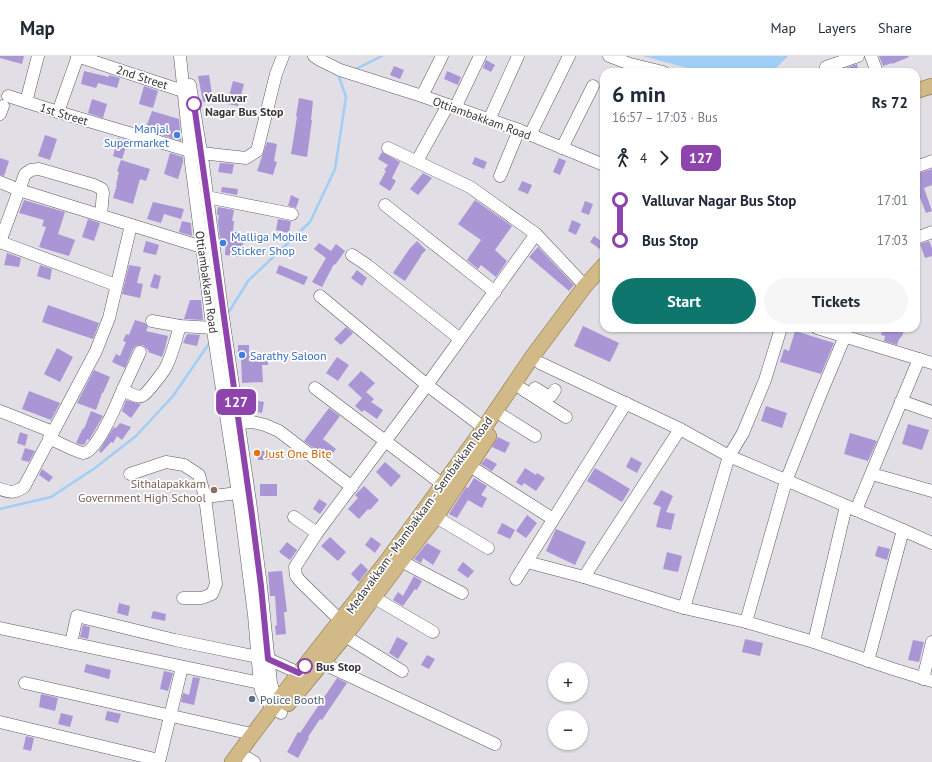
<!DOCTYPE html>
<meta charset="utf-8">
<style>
:root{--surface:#fff;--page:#f6f6f7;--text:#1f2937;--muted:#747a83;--line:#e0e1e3;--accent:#0f766e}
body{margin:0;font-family:"PT Sans",sans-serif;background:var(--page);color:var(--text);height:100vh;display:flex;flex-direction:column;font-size:15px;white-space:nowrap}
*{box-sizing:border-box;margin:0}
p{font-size:13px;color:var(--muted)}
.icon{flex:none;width:22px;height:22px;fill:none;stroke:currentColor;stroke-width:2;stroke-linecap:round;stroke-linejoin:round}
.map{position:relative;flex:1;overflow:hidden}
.sheet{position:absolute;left:600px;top:12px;width:320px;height:264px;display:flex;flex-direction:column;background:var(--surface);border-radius:12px;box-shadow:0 1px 3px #0004}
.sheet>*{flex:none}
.badge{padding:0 8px;border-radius:6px;font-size:14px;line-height:26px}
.buttons{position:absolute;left:548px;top:606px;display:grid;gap:8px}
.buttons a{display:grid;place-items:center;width:40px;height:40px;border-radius:50%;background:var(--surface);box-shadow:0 1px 3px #0004;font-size:20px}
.map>.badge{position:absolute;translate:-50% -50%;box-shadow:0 0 0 2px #fff}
.legs{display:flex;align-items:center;gap:6px;height:44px;padding:0 12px;font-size:13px}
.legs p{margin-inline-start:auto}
.summary{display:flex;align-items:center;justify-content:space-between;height:68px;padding:0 12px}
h1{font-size:22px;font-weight:700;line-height:30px}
.button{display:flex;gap:8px;margin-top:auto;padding:8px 12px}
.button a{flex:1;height:46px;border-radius:24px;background:var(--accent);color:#fff;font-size:16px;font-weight:700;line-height:46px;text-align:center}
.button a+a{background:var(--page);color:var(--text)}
ul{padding:0 12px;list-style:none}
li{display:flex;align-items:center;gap:14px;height:40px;font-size:15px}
li i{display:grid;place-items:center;width:6px;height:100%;margin:0 5px;background:currentColor}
li i::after{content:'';width:10px;height:10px;margin:-5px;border:3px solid;border-radius:50%;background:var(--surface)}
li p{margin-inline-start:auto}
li:first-child i{background:linear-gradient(#0000 50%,currentColor 0)}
li:last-child i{background:linear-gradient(currentColor 50%,#0000 0)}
header{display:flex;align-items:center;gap:24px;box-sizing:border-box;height:56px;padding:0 20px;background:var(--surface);border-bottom:1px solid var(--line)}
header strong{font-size:19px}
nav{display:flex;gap:22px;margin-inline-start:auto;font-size:14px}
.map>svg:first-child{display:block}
.water{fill:#a1cef5}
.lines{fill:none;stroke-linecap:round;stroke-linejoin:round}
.stream{stroke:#a1cef5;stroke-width:2.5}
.building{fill:#aa96d4}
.minor-casing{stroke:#5e5b63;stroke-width:13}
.major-casing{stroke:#876e38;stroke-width:16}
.minor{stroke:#fff;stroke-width:12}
.major{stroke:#d1ba88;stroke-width:15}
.line-1-casing{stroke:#fff;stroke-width:9}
.line-1{stroke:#8e44ad;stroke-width:6}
.stop-1-dot{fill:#fff;stroke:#8e44ad;stroke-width:2}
.shop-dot{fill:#3f7fe0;stroke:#fff;stroke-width:1.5}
.food-dot{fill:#e8710a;stroke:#fff;stroke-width:1.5}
.education-dot{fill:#8d6e63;stroke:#fff;stroke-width:1.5}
.service-dot{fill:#5c6f8a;stroke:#fff;stroke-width:1.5}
.labels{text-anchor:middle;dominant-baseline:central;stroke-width:3.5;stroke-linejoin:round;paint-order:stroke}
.street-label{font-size:12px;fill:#363538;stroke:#fff}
.stop-label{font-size:12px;font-weight:bold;fill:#363538;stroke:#fff;text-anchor:start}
.shop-label{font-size:12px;fill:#366cbe;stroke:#fff;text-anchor:start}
.food-label{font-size:12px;fill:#c56008;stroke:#fff;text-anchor:start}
.education-label{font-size:12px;fill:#785e54;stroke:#fff;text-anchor:end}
.service-label{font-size:12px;fill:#4e5e75;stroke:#fff;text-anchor:start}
</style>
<header>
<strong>Map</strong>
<nav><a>Map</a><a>Layers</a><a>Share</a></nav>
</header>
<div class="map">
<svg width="932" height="706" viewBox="0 0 932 706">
<rect width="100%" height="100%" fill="#e1dee6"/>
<polygon class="water" points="643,0 788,0 772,16 697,16 691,13"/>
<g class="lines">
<g class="stream">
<polyline points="354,14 382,0"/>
<polyline points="227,259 248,225 310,166 335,113 346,41 339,21 342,20"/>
<polyline points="0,453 51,441 95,412 136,380 173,340 210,286"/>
</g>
</g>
<g class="building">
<polygon points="0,0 24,0 22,8 0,2"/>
<polygon points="879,0 908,0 909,1 892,8 892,7 883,10"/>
<polygon points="486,4 495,9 491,16 483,12"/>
<polygon points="857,8 859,16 841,16 840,14"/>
<polygon points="394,10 404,14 400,23 390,19"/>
<polygon points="84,15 109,21 109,19 120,22 117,32 98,27 96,32 81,28"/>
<polygon points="447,15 461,21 458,29 444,23"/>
<polygon points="209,19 213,44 203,46 198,20"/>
<polygon points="233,25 244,28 238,50 227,48"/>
<polygon points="144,30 158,35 153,52 139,48"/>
<polygon points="299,42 313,45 311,64 312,64 307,101 291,98 297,61 296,60"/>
<polygon points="92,43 107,48 103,62 88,57"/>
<polygon points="152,55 179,63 181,85 145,74"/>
<polygon points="45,79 57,83 50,104 38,100"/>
<polygon points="118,82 128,85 122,103 113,100"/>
<polygon points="267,86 277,88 274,105 277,106 273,119 257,115"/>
<polygon points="382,96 400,106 392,122 396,125 390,135 379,128 386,115 384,114 388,109 378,103"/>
<polygon points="170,97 183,101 183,106 178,123 164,118"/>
<polygon points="475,101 487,106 484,113 472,108"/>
<polygon points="0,102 9,105 4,120 0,119"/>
<polygon points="559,102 566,105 560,119 553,116"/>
<polygon points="121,104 150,113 146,125 140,123 133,148 113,142 117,129 116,129 119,116 117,115"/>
<polygon points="220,107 234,108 232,118 218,116"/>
<polygon points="932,113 932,129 924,132 932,155 926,157 917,134 916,135 916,118"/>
<polygon points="423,117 432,122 418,139 410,133"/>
<polygon points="522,125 532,129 528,138 518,134"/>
<polygon points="222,131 238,133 237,139 221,136"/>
<polygon points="291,139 299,143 296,152 288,150"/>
<polygon points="24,144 65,156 58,178 75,184 69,200 39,191 46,171 42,170 44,164 19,157"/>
<polygon points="475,144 512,170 495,194 507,205 496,221 481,209 478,213 467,204 481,184 458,168"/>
<polygon points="585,145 593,148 589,159 581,156"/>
<polygon points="153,146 184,153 181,163 164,158 161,167 147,163"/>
<polygon points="218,151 234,154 232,165 234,165 233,176 240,176 239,186 243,187 242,201 225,199 226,184 220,184 218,165 219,159 217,159 217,156"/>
<polygon points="88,163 100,167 94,185 82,181"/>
<polygon points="278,163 291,165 289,177 276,174"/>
<polygon points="572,164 581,168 576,179 568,175"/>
<polygon points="182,165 191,167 192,180 179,176"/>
<polygon points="594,180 604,187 604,196 590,186"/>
<polygon points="146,185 159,189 156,199 143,196"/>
<polygon points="417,185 426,194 421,199 421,200 405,225 393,217 410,192"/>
<polygon points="929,185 932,192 932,200 925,202 920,188"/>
<polygon points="319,187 331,195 336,188 345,195 335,209 334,208 322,231 312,226 326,202 314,193"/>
<polygon points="538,191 574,229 569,235 529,201"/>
<polygon points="7,197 21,202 19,211 4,209"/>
<polygon points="40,209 52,213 50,224 37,220"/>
<polygon points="129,209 141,211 137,227 143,228 140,242 122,238"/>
<polygon points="279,209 308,221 304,229 276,217"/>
<polygon points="357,214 367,222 362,230 351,222"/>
<polygon points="154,218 161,220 158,233 150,231"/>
<polygon points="190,244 201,244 203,264 184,263"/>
<polygon points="48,249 99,267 93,283 42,266"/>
<polygon points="135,264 145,267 148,271 146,275 168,280 165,292 162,301 148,296 149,295 143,289 136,290 133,293 125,312 112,306 116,298 120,300 126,286 123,285 126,278 129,279"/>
<polygon points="583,270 619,287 610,306 574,290"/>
<polygon points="346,271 353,277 341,289 334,283"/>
<polygon points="883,272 904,273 902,281 901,280 900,283 899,283 897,289 884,285 885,280 881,279"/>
<polygon points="795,275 834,287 821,318 780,306 784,293 789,295"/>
<polygon points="187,278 200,279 197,290 183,287"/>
<polygon points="238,289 249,289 249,300 268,300 268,309 262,309 263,326 242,327 241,301 238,301"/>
<polygon points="57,292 73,301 60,326 44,318"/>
<polygon points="337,301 349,309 338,325 326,317"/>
<polygon points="94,314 110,321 103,337 102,337 96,354 77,347"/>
<polygon points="361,315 375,327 366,336 374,343 371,346 383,354 377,363 364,354 362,356 355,350 362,342 348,329"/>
<polygon points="29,335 60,347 51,364 22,353"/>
<polygon points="248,343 264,346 262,357 245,354"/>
<polygon points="126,344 141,348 131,362 122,355"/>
<polygon points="766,350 787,357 782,372 761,365"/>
<polygon points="329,352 340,360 323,383 336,393 328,403 304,385"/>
<polygon points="91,355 103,360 89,384 87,383 85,388 82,389 76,387 83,372 84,373"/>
<polygon points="120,367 131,371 122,384 117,380 113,387 111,386 101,397 99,395 114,371 116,372"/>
<polygon points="908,368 929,374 922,394 902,388"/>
<polygon points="20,376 28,379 25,390 17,387"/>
<polygon points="850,377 877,385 868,405 844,398"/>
<polygon points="498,381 510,387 505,397 492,391"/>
<polygon points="25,392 35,395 29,406 21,404"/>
<rect x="258" y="395" width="20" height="9"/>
<polygon points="631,401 642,407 637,417 626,411"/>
<polygon points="486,402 497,408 492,415 481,408"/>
<polygon points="385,406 401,420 391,431 376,416"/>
<polygon points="525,412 536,419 537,417 545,422 536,435 524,427 522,430 516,426"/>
<polygon points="595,412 630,433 622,446 587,425"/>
<polygon points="42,413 53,421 49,426 39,419"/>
<polygon points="474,422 487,430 481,439 487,442 482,452 468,444 457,462 449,458 466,431 468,432"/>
<rect x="260" y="428" width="17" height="12"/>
<polygon points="364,430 379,444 370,454 368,453 359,463 348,453 358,442 355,439"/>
<polygon points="661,434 673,440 666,456 675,458 671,474 656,471 661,451 653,448"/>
<polygon points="319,443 327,448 320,458 313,453"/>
<polygon points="527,459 537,467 526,482 516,475"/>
<polygon points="502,467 515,474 510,483 497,477"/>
<polygon points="556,473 586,486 575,509 546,495"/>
<polygon points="330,481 346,496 338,505 321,490"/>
<polygon points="371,481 381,488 375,497 365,489"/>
<polygon points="287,486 297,494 290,504 279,496"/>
<polygon points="427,487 441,495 433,509 423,502 421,507 414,503"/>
<polygon points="878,490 890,493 887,504 875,500"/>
<polygon points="667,496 682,500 678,516 663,513"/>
<polygon points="463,506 474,515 468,522 457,514"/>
<polygon points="361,507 368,514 359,526 351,518"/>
<polygon points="282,515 287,556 284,556 286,578 276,579 275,570 277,569 275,540 270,540 268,516"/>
<polygon points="414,520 422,525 417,534 415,533 403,550 393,544 398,536 403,540"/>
<polygon points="119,547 130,550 128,560 117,557"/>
<polygon points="153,555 166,558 165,565 151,562"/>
<polygon points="83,569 90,571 88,583 80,581"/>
<polygon points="397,581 408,587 398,603 389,597"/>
<polygon points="745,583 763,587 760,600 742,596"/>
<polygon points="913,584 924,586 919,606 908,604"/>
<polygon points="427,599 435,603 429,613 421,609"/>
<polygon points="86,608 111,614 109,623 84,616"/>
<polygon points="164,615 173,617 168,635 160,633"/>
<polygon points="193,621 200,622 194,649 181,646 183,637 189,639"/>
<polygon points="337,622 347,627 322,664 320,663 308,681 309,682 298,702 287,696 298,676 300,677"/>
<polygon points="41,638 58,642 55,655 39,651"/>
<polygon points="107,655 121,658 118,667 105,664"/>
<polygon points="61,657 73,660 70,671 58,668"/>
<polygon points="26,680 34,682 31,695 23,693"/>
</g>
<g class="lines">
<g class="minor-casing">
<g id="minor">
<polyline points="77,0 183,35"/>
<path d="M 180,0 L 191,107 L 212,268 L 241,457 L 254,559 L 260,630 C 262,643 270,649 281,657"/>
<polyline points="314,0 320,4 340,14 422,40 519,74 604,109"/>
<polyline points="609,0 630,8 663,16"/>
<polyline points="871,0 877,16"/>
<polyline points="826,11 858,0"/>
<path d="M 190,29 L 203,108 L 222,254 L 250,445 L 261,530 L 271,627 C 273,637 278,642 286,648"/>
<polyline points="8,40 58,56 190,95"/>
<polyline points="422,40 442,0"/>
<polyline points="26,46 38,0"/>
<polyline points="455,52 480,0"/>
<polyline points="58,56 78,0"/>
<polyline points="0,58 3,50"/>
<polyline points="489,64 518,0"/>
<polyline points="530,79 569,0"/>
<polyline points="388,92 470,131 536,178 585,230"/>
<polyline points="562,92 593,30"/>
<polyline points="201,97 246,102 257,95 276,18 283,0"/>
<polyline points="417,105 448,49"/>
<polyline points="916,111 932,105"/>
<polyline points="500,120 519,74"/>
<polyline points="0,126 19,134 202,191 208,190"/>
<polyline points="207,141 292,158"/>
<polyline points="385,149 495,236"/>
<polyline points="916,182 932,176"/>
<polyline points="0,186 25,118 31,114 39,113 94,129 102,133 103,137 101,159"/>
<polyline points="0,186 116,229"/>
<polyline points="352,199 367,209 460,283"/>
<polyline points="320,240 427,329 484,372"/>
<polyline points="152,265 180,270 213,272"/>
<polyline points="817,272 932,307"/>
<polyline points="540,307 680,373 729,400 903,474 932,487"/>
<polyline points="315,332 450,434"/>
<polyline points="535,332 546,339 551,340 555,334"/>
<polyline points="123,333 140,296"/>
<polyline points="522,333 566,361"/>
<polyline points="901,345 932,356"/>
<polyline points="0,355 53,376"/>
<polyline points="503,360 535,380"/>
<polyline points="239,367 253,366 265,369 279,375 352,431"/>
<path d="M 49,382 C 57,386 77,396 83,397 C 97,397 118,345 123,333 C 126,336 137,342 142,340 C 147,338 165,314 167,309 C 173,296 176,283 180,270"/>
<polyline points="470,410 553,463"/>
<polyline points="130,418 166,406 184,409 199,419 205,441 238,437"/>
<polyline points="872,418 932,435"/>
<path d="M 0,433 C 11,437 14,437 24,431 L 96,295 L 109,262 L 131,169"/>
<polyline points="856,454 919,303"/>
<polyline points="294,461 317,477"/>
<polyline points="436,461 488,492"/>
<polyline points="401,505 462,537"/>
<polyline points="527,506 584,521 684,552 746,566 814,586 893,613 932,625"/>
<polyline points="584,521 680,373"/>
<polyline points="516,523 626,347"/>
<polyline points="373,541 433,576"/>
<polyline points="183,542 202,542 212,538 216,528 205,441"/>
<polyline points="684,552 729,400 743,377 765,324 781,272"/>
<polyline points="341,565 301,526 296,520 295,511 317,477 427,329 536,178"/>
<polyline points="746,566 786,425 819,342 845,280"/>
<polyline points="0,572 260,627"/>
<polyline points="345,580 402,615"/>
<polyline points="814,586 846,450"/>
<polyline points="71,587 77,560 175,584 268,603 299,617"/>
<polyline points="868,605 903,474"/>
<polyline points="322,607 495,688"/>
<polyline points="923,623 932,586"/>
<polyline points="25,627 252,678"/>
<polyline points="0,666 159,704"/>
<polyline points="247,702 254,706"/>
<polyline points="159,706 182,611"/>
</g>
</g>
<g class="major-casing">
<g id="major">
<polyline points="916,35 932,30"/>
<polyline points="288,648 345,580 401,505 436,461 489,380"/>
<polyline points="232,706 299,617 386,506 484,372 532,301 585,230 604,209"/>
</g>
</g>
<use href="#minor" class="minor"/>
<use href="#major" class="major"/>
</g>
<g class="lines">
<g class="line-1-casing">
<polyline id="line-1" points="194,48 252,460 261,530 268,603 299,617 305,610"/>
</g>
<use href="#line-1" class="line-1"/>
</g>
<g class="stop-1-dot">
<circle cx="194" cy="48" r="7"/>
<circle cx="305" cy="610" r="7"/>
</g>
<g class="shop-dot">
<circle cx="177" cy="79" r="4"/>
<circle cx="223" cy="187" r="4"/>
<circle cx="242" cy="299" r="4"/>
</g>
<circle class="food-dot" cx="257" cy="397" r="4"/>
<circle class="education-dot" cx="214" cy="434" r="4"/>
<circle class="service-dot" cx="252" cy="643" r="4"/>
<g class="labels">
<g class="street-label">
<text transform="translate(142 21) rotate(18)">2nd Street</text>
<text transform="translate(64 58) rotate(17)">1st Street</text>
<text transform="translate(482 62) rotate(20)">Ottiambakkam Road</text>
<text transform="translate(207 226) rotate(82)">Ottiambakkam Road</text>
<text transform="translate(419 459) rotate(-54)">Medavakkam - Mambakkam - Sembakkam Road</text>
</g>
<g class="stop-label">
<text x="205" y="41">Valluvar<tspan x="205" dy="14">Nagar Bus Stop</tspan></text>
<text x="316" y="610">Bus Stop</text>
</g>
<g class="shop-label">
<text x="169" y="72" text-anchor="end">Manjal<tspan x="169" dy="14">Supermarket</tspan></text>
<text x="231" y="180">Malliga Mobile<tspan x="231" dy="14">Sticker Shop</tspan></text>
<text x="250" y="299">Sarathy Saloon</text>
</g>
<g class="food-label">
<text x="265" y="397">Just One Bite</text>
</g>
<g class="education-label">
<text x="206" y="427">Sithalapakkam<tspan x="206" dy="14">Government High School</tspan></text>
</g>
<g class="service-label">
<text x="260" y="643">Police Booth</text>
</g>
</g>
</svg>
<div class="buttons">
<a>+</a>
<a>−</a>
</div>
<b class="badge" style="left:236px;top:346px;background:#8e44ad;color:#fff">127</b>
<section class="sheet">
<div class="summary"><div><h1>6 min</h1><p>16:57 – 17:03 · Bus</p></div><b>Rs 72</b></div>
<div class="legs"><svg class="icon" aria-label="walk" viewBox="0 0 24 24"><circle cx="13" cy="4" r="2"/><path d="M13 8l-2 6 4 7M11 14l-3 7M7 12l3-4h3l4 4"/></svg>4<svg class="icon" aria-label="forward" viewBox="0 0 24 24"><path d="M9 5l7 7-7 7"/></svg><b class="badge" style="background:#8e44ad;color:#fff">127</b></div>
<ul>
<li><i style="color:#8e44ad"></i><b>Valluvar Nagar Bus Stop</b><p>17:01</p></li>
<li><i style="color:#8e44ad"></i><b>Bus Stop</b><p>17:03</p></li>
</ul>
<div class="button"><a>Start</a><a>Tickets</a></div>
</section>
</div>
